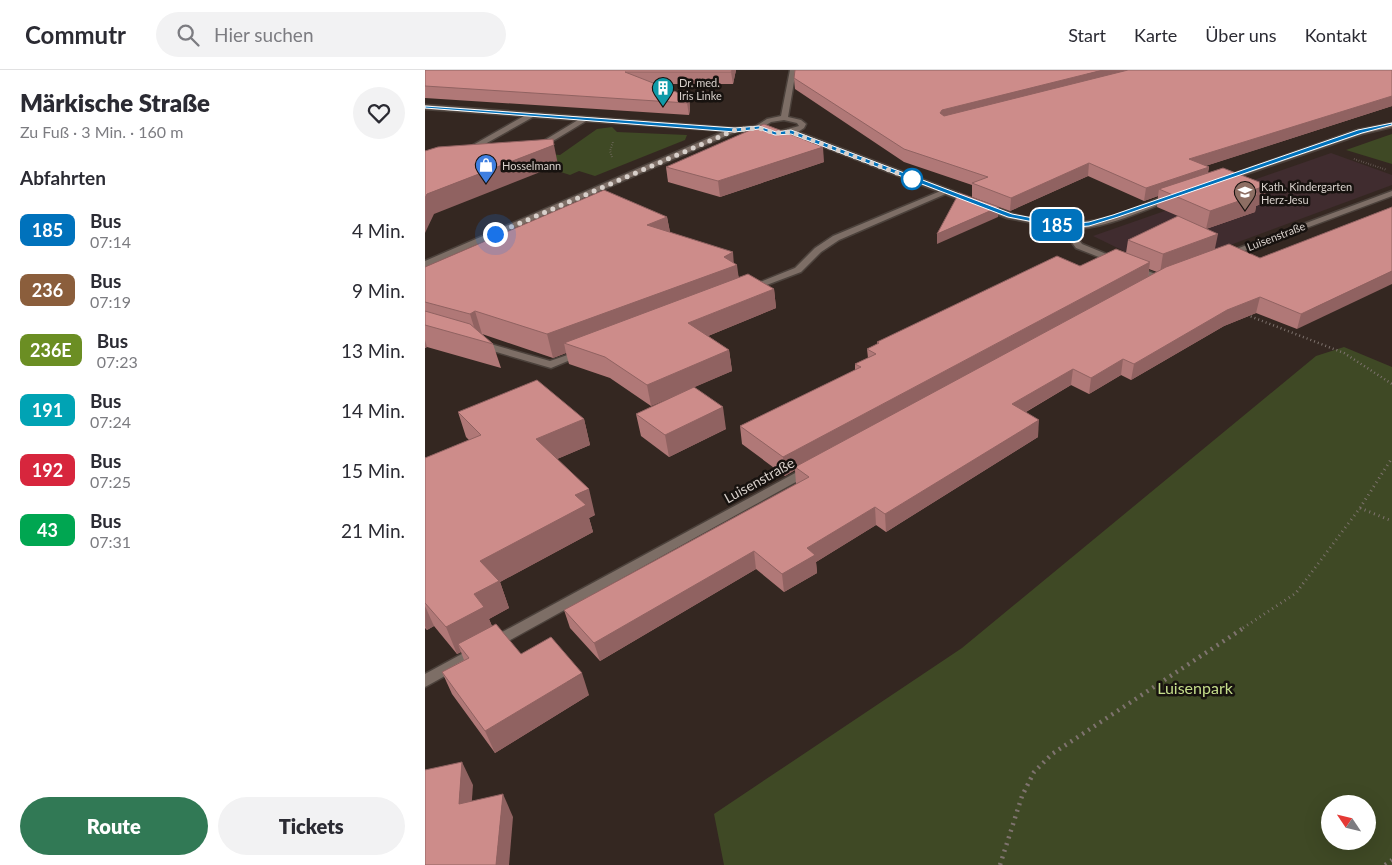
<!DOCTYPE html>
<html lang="de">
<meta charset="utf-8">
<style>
:root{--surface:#fff;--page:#f2f2f3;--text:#2b2b33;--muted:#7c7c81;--line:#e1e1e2;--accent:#317955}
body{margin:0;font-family:Lato,sans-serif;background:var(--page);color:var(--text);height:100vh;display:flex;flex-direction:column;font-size:19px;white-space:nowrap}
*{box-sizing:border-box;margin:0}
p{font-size:16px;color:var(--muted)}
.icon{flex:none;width:28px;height:28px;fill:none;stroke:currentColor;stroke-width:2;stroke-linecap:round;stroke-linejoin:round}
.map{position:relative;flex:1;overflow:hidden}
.details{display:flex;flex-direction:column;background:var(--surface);width:425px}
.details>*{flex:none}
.badge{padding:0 10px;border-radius:8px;font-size:18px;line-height:32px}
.needle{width:32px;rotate:305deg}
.fabs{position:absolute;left:896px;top:725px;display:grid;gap:10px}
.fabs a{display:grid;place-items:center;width:55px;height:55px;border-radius:50%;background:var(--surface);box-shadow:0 5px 20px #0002;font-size:25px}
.you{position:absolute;width:25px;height:25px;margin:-12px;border:4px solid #fff;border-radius:50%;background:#1a73e8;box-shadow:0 0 0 8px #1a73e833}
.map>.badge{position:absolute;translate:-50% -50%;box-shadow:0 0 0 2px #fff}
h2{padding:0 20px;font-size:19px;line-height:45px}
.round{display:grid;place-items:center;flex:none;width:52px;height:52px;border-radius:26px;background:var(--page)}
.summary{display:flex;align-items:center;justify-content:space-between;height:85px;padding:0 20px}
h1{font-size:24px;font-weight:800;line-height:38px}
.cta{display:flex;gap:10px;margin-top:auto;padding:10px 20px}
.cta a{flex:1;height:58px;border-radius:30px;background:var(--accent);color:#fff;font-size:20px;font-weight:800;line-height:58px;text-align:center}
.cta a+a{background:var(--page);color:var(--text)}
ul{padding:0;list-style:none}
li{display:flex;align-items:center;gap:15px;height:60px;padding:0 20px}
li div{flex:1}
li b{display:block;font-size:19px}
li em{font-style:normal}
li .badge{min-width:55px;font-weight:700;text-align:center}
header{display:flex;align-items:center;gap:30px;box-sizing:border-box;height:70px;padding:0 25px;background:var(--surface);border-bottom:1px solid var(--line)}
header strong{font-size:24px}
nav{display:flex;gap:28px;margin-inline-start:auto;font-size:18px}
.search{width:350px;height:45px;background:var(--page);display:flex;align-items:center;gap:12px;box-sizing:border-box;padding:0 18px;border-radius:28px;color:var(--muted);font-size:19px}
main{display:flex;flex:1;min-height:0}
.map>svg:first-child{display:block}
.education{fill:#402c2f}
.green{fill:#3f4925;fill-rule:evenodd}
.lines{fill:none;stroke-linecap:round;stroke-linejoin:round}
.service-casing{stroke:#4c423c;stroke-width:3}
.minor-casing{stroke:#4c423c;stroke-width:3}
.path-far3{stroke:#7e736e;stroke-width:2;stroke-dasharray:0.5 2;stroke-linecap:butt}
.path-far2{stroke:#7e736e;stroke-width:2.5;stroke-dasharray:1 3;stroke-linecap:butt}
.path-far1{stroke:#7e736e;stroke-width:3;stroke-dasharray:1 4;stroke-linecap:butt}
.path{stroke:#7e736e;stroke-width:4.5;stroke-dasharray:2 5;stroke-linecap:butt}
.service{fill:#7d6e66;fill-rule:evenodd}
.minor{fill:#7d6e66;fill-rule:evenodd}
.wall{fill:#b07877;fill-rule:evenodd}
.shaded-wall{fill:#906261}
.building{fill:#cd8c8a;stroke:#906261}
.line{fill:#0072bc;stroke:#fff}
.walk{stroke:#d8d0cb;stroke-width:5;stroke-dasharray:0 9}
.stop-dot{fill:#fff;stroke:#0072bc;stroke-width:2.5}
.labels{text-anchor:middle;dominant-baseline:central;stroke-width:5;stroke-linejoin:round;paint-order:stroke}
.far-poi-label{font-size:11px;fill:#d8d0cb;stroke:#17120f;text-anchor:start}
.far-street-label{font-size:11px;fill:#d8d0cb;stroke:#17120f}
.street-label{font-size:14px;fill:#d8d0cb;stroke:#17120f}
.near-park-label{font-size:16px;fill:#c5dd8b;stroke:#17120f}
</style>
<header>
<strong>Commutr</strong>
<div class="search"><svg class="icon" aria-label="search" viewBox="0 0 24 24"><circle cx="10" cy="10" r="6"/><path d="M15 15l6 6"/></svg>Hier suchen</div>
<nav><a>Start</a><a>Karte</a><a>Über uns</a><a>Kontakt</a></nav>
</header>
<main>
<section class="details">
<div class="summary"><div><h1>Märkische Straße</h1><p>Zu Fuß · 3 Min. · 160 m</p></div><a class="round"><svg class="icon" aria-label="heart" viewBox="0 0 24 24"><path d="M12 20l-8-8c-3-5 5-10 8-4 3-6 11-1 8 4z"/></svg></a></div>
<h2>Abfahrten</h2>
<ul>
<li><span class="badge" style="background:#0072bc;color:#fff">185</span><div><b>Bus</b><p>07:14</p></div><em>4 Min.</em></li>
<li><span class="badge" style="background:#8b5e3c;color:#fff">236</span><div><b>Bus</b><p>07:19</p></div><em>9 Min.</em></li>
<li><span class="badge" style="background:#6b8e23;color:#fff">236E</span><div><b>Bus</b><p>07:23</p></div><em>13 Min.</em></li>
<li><span class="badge" style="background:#00a3b4;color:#fff">191</span><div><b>Bus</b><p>07:24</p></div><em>14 Min.</em></li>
<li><span class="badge" style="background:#d7263d;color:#fff">192</span><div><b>Bus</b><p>07:25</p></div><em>15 Min.</em></li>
<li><span class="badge" style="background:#00a651;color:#fff">43</span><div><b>Bus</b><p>07:31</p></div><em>21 Min.</em></li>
</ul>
<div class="cta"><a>Route</a><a>Tickets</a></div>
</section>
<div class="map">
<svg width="967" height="795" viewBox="0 0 967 795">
<rect width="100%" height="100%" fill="#342721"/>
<polygon class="education" points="906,83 967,105 967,115 738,200 668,166"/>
<g class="green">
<polygon points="187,57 192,62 262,65 260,70 170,106 154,101 145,105 99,90 104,82 135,85 172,59"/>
<polygon points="967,64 967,94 921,80 961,66"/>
<path d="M 919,277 L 967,297 L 967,795 L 299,795 L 289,744 L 537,578 L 891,286 ZM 905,734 L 942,734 L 942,771 L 905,771 Z"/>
</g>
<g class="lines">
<g class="service-casing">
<g id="service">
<polygon points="518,120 525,122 414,170 396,182 376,202 326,221 320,221 318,219 370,198 390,178 408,166"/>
<polygon points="55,271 125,291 157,280 162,283 126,298 51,276 50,274"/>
</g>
</g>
<g class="minor-casing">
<g id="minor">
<path d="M 365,0 L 371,0 L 363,47 L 376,50 L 381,54 L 379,58 L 373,62 L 588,144 C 608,149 628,154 649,153 C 683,152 715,135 746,124 L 752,124 L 752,128 C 718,140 682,159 645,159 L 657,174 L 740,208 L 738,210 L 732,210 L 651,178 L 636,158 L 582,148 L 366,64 L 350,65 L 333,60 L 310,62 L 0,197 L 0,191 L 300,61 L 161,51 L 113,80 L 109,78 L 110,76 L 153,50 L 108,47 L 44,83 L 40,81 L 41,79 L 99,46 L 0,39 L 0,35 L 309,58 L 331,56 L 342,49 L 356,46 ZM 359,50 L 372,53 L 374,56 L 356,61 L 338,57 L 346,52 Z"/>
<polygon points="967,53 967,57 937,64 801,111 794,109 932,60"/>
<polygon points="967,121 967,126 803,187 800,188 795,185"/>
<polygon points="385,395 389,396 391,399 389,402 0,617 0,604"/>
</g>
</g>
<g class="path-far3">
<polyline points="187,87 185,81 188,72"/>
<polyline points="929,89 962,100"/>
</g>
<polyline class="path-far2" points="822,245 919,283 967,314"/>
<g class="path-far1">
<polyline points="935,438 967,451"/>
<polyline points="818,558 871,523 935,438 967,388"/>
</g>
<g class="path">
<polyline points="575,795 597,726 609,702 627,684 820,557"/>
<polyline points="960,795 967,790"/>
</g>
<use href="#service" class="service"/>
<use href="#minor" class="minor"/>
</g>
<g class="wall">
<polygon points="0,0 311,0 308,14 230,14 264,27 265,39 264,45 0,28"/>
<path d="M 967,0 L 967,36 L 780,96 L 784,97 L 783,103 L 838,133 L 831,136 L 830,142 L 781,159 L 790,179 L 835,188 L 967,137 L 872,259 L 831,243 L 799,256 L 706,310 L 696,305 L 664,324 L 646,315 L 601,342 L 613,367 L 461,462 L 451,455 L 391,492 L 392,503 L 359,522 L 331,499 L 175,591 L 145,558 L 139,540 L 371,414 L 370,400 L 360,406 L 317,374 L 315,356 L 430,300 L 430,294 L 443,288 L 442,279 L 452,274 L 452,272 L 655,196 L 701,183 L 703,170 L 753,146 L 732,137 L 733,126 L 719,131 L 663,106 L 585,141 L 547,127 L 547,115 L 479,92 L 370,19 L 369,8 ZM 724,199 L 732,202 L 723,207 Z"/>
<polygon points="399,92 295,127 243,112 241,97"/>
<polygon points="242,147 245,162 309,193 314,208 349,219 351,238 283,266 304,280 307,301 269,317 301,359 244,387 216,366 211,344 254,324 226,336 185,308 144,294 141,283 128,288 57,264 68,274 76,298 2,277 0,278 0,197"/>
<polygon points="33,342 159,349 165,375 132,389 170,445 164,448 168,462 75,512 84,538 64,549 67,556 96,584 164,625 70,683 27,624 17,602 39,590 36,582 32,584 9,556 2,560 0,558 0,388 44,370 41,367"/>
</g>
<g class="shaded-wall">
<polygon points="307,0 311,0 308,14 306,2"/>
<polygon points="678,0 719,0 515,54 515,43 517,40"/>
<polygon points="967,26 967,36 762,102 764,89"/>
<polygon points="264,27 265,39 264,45 262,33"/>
<polygon points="129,75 133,95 9,144 0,163 0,128 2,124"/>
<polygon points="398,77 399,92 295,127 293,111"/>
<polygon points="664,93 663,106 585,141 586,128"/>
<polygon points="784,97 781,110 734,119 733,126 719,131 721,118"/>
<polygon points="842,115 838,133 831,136 830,142 781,159 785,141 826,121"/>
<polygon points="574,137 573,147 512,174 512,164"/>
<polygon points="242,147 246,168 222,155"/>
<polygon points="793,164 789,183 735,203 738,184"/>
<polygon points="308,182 309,196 312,195 315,217 139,273 141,283 128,288 122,264 299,187"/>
<polygon points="725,192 723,208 370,397 370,400 360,406 358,387"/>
<polygon points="967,201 967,214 872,259 876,244"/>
<polygon points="349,219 351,238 266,273 263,253"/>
<polygon points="835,227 831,243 799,256 706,310 709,294 802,240"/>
<polygon points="50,241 57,264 52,267 45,244"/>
<polygon points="0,270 2,277 0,278"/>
<polygon points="304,280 307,301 226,336 222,315"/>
<polygon points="698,289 696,305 664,324 666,308"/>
<polygon points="648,299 646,315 585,351 587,334"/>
<polygon points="298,337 301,359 244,387 240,365"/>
<polygon points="159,349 165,375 118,395 111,369"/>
<polygon points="614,350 613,367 461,462 460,444"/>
<polygon points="164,419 170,445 164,448 168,462 75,512 84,538 64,549 70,564 33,574 36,582 32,584 21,557 49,524 55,491 150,425"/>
<polygon points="450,437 451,455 391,492 392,503 359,522 357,504 382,478"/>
<polygon points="329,481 331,499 175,591 169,573"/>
<polygon points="0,536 9,556 2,560 0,556"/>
<polygon points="157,603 164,625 70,683 60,661"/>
<polygon points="37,692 48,715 45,757 34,734"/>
<polygon points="78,724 88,747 84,795 71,795"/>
</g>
<g class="building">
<polygon points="0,0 307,0 306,2 200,2 264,27 262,33 0,16"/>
<polygon points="370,0 678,0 517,40 515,43 519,46 703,0 967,0 967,26 764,89 784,97 721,118 664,93 586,128 547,113 563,107 479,79 369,8"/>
<polygon points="339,54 398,77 293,111 241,97"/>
<polygon points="128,69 129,75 2,124 0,128 0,81 13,77"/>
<polygon points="798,98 842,115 826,121 834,124 785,141 734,119"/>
<polygon points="179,120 242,147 222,155 308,182 299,187 312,195 122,264 50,241 45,244 0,232 0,197"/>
<polygon points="534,123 574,137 512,164"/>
<polygon points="967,137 967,201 876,244 835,227 802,240 709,294 698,289 666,308 648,299 587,334 614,350 460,444 450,437 382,478 390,485 357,504 329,481 169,573 139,540 384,407 370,397 741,197 804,174 835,188"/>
<polygon points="753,146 793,164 738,184 703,170"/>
<polygon points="691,179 725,192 358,387 315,356 436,297 430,294 451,284 442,279 454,273 452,272 632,186 655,196"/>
<polygon points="323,204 349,219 263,253 304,280 222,315 180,287 139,273"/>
<polygon points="0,241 45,254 68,274 0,255"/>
<polygon points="112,310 159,349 111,369 164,419 150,425 161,435 55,491 74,511 49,524 59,537 21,557 0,533 0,388 56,365 33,342"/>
<polygon points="269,317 298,337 240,365 211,344"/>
<polygon points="71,554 96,584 126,567 157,603 60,661 17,602 44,588 33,574"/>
<polygon points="37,692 34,734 78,724 71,795 0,795 0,700"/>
</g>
<polygon class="line" points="0,36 310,58 334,56 351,62 366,60 587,144 639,154 664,152 688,145 933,60 967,53 967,55 937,63 693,147 664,156 639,158 583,147 366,64 350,65 334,59 310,62 0,38"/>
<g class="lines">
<polyline class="walk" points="70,164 310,60 334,58 350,63 366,62 487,109"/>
</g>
<defs>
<g id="building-pin" transform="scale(1.125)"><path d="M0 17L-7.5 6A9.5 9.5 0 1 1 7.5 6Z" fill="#0f9aa8" stroke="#17120f"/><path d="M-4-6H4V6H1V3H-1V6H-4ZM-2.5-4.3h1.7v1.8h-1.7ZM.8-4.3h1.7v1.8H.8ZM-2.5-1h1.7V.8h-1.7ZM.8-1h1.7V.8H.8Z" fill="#fff"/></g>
<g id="shop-pin" transform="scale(1.125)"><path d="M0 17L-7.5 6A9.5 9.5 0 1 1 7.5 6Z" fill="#3f7fe0" stroke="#17120f"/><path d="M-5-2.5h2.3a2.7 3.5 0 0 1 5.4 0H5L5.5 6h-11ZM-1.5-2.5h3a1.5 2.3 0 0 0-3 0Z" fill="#fff"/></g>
<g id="school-pin" transform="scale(1.125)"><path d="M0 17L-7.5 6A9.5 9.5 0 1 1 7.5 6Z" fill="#8d6e63" stroke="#17120f"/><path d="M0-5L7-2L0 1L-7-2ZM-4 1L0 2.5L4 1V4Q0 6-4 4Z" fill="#fff"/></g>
</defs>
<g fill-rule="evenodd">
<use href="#building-pin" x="238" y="18"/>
<use href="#shop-pin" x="61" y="95"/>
<use href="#school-pin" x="820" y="122"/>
</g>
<circle class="stop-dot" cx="487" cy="109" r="10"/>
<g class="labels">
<g class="far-poi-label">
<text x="254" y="12">Dr. med.<tspan x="254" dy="13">Iris Linke</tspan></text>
<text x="77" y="95">Hosselmann</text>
<text x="836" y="116">Kath. Kindergarten<tspan x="836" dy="13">Herz-Jesu</tspan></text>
</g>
<g class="far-street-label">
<text transform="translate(851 166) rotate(-21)">Luisenstraße</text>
</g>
<g class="street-label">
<text transform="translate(334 410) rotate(-29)">Luisenstraße</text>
</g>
<g class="near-park-label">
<text x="770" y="617">Luisenpark</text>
</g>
</g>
</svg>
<div class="fabs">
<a><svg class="needle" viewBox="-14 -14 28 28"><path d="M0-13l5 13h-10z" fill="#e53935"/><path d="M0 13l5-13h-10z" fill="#7c7c81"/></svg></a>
</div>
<div class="you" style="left:70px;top:164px"></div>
<b class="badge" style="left:632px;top:155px;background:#0072bc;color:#fff">185</b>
</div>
</main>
